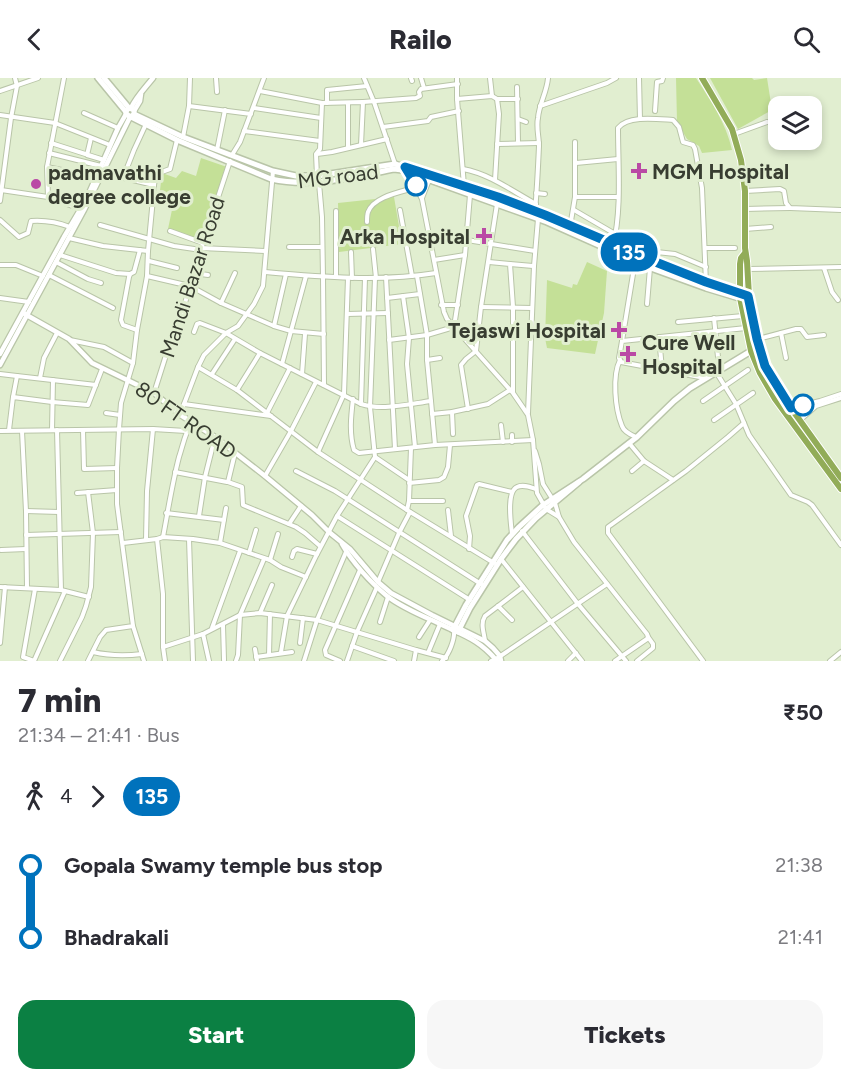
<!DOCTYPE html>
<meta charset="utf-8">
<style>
:root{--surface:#fff;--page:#f7f7f7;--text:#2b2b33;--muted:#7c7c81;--accent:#0b8043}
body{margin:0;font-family:Figtree,sans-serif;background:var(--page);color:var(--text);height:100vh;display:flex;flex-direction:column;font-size:22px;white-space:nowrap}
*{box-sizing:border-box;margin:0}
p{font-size:20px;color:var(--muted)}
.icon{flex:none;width:33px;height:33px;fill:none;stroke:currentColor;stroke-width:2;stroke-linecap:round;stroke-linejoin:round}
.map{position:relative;height:583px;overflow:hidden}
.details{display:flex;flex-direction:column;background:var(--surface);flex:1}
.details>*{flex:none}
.badge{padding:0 12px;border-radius:20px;font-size:21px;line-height:39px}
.controls{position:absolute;left:768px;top:18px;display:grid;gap:12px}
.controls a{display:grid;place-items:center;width:54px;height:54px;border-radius:12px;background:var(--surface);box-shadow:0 3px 9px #0003;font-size:30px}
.map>.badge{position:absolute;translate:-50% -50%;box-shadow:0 0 0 3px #fff}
.legs{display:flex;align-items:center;gap:9px;height:66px;padding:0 18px;font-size:20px}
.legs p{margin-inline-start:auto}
.overview{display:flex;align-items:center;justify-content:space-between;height:102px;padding:0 18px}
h1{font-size:33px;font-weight:800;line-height:45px}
.primary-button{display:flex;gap:12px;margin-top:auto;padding:12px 18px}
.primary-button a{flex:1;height:69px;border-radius:18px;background:var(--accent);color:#fff;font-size:24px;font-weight:800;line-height:69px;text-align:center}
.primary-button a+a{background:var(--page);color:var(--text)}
ul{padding:0 18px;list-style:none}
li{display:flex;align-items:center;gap:21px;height:72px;font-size:22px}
li i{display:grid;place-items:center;width:9px;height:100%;margin:0 8px;background:currentColor}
li i::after{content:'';width:15px;height:15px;margin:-8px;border:4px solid;border-radius:50%;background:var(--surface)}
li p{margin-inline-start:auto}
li:first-child i{background:linear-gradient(#0000 50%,currentColor 0)}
li:last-child i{background:linear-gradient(currentColor 50%,#0000 0)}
header{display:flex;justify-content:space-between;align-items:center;height:78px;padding:0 18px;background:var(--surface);font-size:27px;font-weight:800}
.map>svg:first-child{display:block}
.green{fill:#c4e097}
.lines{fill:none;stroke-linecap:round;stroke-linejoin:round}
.minor-casing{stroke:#b9c5a8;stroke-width:6}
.tertiary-casing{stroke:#b9c5a8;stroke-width:7}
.secondary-casing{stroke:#b9c5a8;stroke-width:8}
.trunk-casing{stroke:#fff;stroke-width:8}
.minor{stroke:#fff;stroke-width:4}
.tertiary{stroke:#fff;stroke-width:4.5}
.secondary{stroke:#fff;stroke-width:5}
.trunk{stroke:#92ac58;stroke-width:6}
.line-1-casing{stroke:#fff;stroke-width:14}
.line-1{stroke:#0072bc;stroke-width:9}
.poi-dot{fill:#ba49a5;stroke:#e1eed0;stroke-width:2}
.stop-1-dot{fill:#fff;stroke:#0072bc;stroke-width:3}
.labels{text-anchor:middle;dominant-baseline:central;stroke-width:6;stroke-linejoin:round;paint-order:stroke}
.poi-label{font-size:21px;font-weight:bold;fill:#383d31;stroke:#e1eed0;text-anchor:start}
.street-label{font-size:21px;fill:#383d31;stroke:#e1eed0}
</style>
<header><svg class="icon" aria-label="back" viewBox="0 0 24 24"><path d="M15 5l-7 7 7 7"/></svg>Railo<svg class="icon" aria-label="search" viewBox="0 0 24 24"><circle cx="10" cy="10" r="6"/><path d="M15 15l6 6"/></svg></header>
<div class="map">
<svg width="841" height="583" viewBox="0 0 841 583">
<rect width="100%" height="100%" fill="#e1eed0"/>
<g class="green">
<path d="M 676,0 L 696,0 C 711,23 726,45 732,72 L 702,75 L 699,68 L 687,61 L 677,44 Z"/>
<polygon points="710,0 752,0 754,2 767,0 772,32 738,51"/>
<polygon points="201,80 227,89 201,164 168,151 173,127 159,121 162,95 176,100 182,93 196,98"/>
<polygon points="394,119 402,166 339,174 338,125"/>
<polygon points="587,184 607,193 604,235 595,276 547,270 545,260 547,202 572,210 573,206 577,207"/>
</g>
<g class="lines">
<g class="minor-casing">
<g id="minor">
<polyline points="216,0 217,14"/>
<polyline points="364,0 374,24 395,86"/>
<polyline points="411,0 412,3"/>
<polyline points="421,0 424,10"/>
<polyline points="457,0 457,21 464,108"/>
<polyline points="490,0 492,18"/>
<polyline points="639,0 640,41"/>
<polyline points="517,9 518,65"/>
<polyline points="0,13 38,0"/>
<polyline points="260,13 322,25 363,24 361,67"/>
<polyline points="457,21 492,18 497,21 499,36 495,102"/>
<polyline points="497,21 518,21"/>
<polyline points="363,24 416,20 420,18 419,14 421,11 458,6"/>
<polyline points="327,25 327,12 367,8"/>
<polyline points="189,28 190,0"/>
<polyline points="540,28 607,5 616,0"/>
<polyline points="254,30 321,40"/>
<polyline points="655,33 657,4 662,3 663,0"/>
<polyline points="84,35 118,50"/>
<polyline points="0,37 55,45 110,67"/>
<polyline points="518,41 526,44"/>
<polyline points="383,49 428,43 431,39 459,33"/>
<polyline points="244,53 320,63"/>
<polyline points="734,56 767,44"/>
<polyline points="183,59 189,28 251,36"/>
<polyline points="51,65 104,82 87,77 91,60"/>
<polyline points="497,66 539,65"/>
<polyline points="348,70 348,25"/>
<polyline points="217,72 225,32"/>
<polyline points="49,75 101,88"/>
<polyline points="317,76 332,74 387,61"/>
<polyline points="232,77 240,64 264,0"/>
<polyline points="576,85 618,81"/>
<polyline points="47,89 96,99"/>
<path d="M 463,91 C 490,96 512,113 536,126"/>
<polyline points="408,94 422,121 444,234 447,241 513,315 524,331 528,337 533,362 537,415 546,431 559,439"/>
<polyline points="317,98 316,76 320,71 322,25"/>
<polyline points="123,100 134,72 146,46"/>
<polyline points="319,105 322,139 323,199 324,307"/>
<polyline points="154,107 156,96 170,91 177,62"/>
<polyline points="1,112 48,119 83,132"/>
<polyline points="745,113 780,111 784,113 786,125 790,130 841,132"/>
<polyline points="536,115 545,116"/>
<polyline points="48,119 47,89 64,0"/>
<polyline points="575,119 618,119"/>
<polyline points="422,120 429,102"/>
<polyline points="0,123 11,40 17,8 15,0"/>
<polyline points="745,131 790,130"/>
<polyline points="400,132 412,198"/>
<polyline points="574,132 641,171 647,173 675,176 706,189"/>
<polyline points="336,133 336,199"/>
<path d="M 0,142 L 19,159 L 28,155 L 31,143 C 45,142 57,144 70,149"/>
<path d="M 367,144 C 367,141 367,137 368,134 C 374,118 402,114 417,109"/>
<polyline points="100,147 174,168 201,172"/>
<polyline points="570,149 575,119 575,64"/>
<polyline points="745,151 771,149"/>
<polyline points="170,153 203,165"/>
<polyline points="69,160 103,168 148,173"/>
<polyline points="430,162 467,162 535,173"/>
<path d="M 613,167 C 622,133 618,86 618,50 C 628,37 657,41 673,42 L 679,49 L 683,64 L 693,67 L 695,71 L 702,110 L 706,205"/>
<polyline points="289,169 322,169"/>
<polyline points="201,170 265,173"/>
<polyline points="705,170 735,170"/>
<polyline points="373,171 376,200"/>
<polyline points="351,174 352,200"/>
<polyline points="60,177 116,195 130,196"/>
<polyline points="434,182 465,177"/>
<polyline points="149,183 177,190"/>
<polyline points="56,184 88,201 101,205"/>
<polyline points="489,184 510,186 513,229 513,314"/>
<polyline points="510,186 533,188"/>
<polyline points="0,187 16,187 43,198"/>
<polyline points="824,190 832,214 838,222"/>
<polyline points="748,191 841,189"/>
<path d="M 265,194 C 322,199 380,204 436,195"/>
<polyline points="194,195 208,197"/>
<polyline points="49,197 113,230"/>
<polyline points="147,198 190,208 221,225 274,248 291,253 324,256"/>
<polyline points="417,198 427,257 427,282 431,323"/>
<polyline points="386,199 395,371"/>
<polyline points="403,218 409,260 407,286 415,369"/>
<polyline points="0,220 29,224"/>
<polyline points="387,220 420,216"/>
<polyline points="221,225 235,195"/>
<polyline points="647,226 650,190"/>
<polyline points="441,227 458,227"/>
<polyline points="481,229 532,230"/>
<polyline points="347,236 388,235"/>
<polyline points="714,240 718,279 722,290"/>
<polyline points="678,244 743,238"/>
<polyline points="274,248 286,196"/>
<polyline points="137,252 123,247 121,242 129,199 130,196 134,194 140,172"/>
<path d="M 194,254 L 197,246 L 200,245 L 226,255 L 260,275 L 361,326 C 382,333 409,326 431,323 L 435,367"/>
<polyline points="781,255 786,280"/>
<polyline points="659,259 662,291"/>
<polyline points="758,261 796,251 801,251 807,259 824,257"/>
<polyline points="70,262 104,269 133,285"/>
<polyline points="389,262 427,257 454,249 465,177 470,117"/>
<polyline points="622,263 635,184"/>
<polyline points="427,282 440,280"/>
<path d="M 620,282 C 612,298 615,331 622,348 C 624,354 631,357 636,359"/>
<polyline points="282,286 306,198"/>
<polyline points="198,289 237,312 318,374 407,432 494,485"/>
<polyline points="716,294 736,326 749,357 791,417 808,424 812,427 841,467"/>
<polyline points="0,296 17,298"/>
<polyline points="212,296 235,261"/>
<polyline points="302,296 305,256"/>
<polyline points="40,300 44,280 57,255"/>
<polyline points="705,300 621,284 619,280 622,263 746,250"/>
<polyline points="237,312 260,275"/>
<polyline points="154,315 167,274 182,235 203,165 230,83"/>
<polyline points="13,319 17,298 96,307"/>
<path d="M 353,321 C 351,338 349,355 354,372 L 359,375 L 435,367 L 533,362"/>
<polyline points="703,323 748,292"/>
<polyline points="184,326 271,338"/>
<polyline points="361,326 365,200"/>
<polyline points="791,330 820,323 841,316"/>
<polyline points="468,331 461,287 466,281 476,273 481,229 497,126"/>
<polyline points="452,334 453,356"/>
<polyline points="106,335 120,337"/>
<polyline points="267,335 290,290"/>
<path d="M 528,335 L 534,188 L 538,141 L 535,133 C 537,112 538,90 539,68 C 539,59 536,49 538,40 C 539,26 547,14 548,0"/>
<polyline points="179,336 184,326 198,289 204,277 226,255 238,248 254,226 263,208 273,93"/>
<polyline points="432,336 452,334 488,326 510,312"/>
<polyline points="714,342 753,315"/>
<polyline points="800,342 816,328 841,320"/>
<polyline points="501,347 503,364"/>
<polyline points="9,352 13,319 52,324 88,327 102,291"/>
<polyline points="52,352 53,302"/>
<polyline points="57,352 61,512"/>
<polyline points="83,352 84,391 117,390"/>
<polyline points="0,353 153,351 186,353"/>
<polyline points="22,353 26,433 27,510"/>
<polyline points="512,357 512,364"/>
<polyline points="629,365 644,383 673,402"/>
<polyline points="535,373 539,386 543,406 555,425 559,439 574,464 647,556 648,559 647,561 615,583"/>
<polyline points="318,374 344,316 348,200"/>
<polyline points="235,375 228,404 242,409 243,427 296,449 305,455 320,468"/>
<polyline points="375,379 409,402"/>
<polyline points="296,393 335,413 481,506"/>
<polyline points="632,393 644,383"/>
<polyline points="175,394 227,404"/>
<polyline points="265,398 291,353 316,304"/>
<polyline points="409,405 439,402 444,399 448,389 450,367"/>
<polyline points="77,415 117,412"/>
<polyline points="409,423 443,423"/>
<polyline points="407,432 409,423 411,370"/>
<polyline points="448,432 451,458"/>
<polyline points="26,433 59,434"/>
<polyline points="166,435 224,442"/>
<polyline points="199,438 205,399 215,359"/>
<polyline points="337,438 470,522"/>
<polyline points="289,446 301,428"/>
<polyline points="522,453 578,526 626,583"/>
<path d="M 512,456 C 511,446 506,414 517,409 C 523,406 530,409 536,411"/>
<polyline points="26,457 121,454"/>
<path d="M 163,459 C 168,433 172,406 179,379 C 183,367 185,355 192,343"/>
<polyline points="189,461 193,583"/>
<polyline points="146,462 147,413 153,351"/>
<polyline points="123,465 157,461"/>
<polyline points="220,465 226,430"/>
<polyline points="469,471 470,458 466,438 477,407 479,406 512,414"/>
<polyline points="1,472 26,471"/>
<polyline points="249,475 256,452"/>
<polyline points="292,479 294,473 297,471 317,476"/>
<polyline points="501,481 582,583"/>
<polyline points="270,482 278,456"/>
<polyline points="378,504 399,455 410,434"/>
<polyline points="0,509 61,512 89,519"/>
<polyline points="498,528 512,542"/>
<polyline points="260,535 272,507"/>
<polyline points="380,544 388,519"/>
<polyline points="223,547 224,582"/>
<polyline points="133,548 144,583"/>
<polyline points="212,550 240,473"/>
<polyline points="203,556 209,583"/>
<polyline points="419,559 430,542"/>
<path d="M 485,563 C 484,554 480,546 485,538 L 523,509"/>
<polyline points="0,565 5,509"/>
<polyline points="300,565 303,540"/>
<polyline points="352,568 394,583"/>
<polyline points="163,569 203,556 240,537 260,535 317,542 416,572 446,580"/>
<polyline points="255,571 257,583"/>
<path d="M 93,574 C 110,578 125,578 142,576"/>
<polyline points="281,574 287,538 317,476 337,438 375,379 370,329 375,200"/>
<polyline points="428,575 440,546"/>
<polyline points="269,577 270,536"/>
<polyline points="256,579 292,574"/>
<polyline points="34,583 23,579 35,511"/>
<polyline points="34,583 65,513"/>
<polyline points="60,583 82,539 86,528 91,509 93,455 88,414"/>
<polyline points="88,583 100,559 106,552 133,548 117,426 117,390 119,351 121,325 133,285 137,252 147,198 148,173 154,110 154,107 103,95"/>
<polyline points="165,583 163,569 163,516 157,461 163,459 193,461 220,465 270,482 281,489 306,499"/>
<polyline points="236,583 238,577 240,537 264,481"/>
<polyline points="304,583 317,542 346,474"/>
<polyline points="340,583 326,577 325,572 360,492"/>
<polyline points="347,583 357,554 377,509"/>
<polyline points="414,583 416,572"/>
<path d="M 442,583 C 449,577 455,561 454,552"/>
<polyline points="491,583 496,581 607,506"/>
<polyline points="568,583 576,575"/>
<polyline points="637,583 653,570 653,566 648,559"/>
<polyline points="703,583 608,455 608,449 686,393 728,359 744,345"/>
<polyline points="830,583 841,574"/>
</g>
</g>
<g class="tertiary-casing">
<g id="tertiary">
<path d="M 131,30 C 136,19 145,10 153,0"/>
<polyline points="134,33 140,23 141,16"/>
<polyline points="23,235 69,261 92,285 154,315 179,336 215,359 265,398 312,437 329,454 350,471 378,504 391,515 432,537 485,563 493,570 500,578 501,583"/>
<polyline points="0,276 64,159 86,122 118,50 126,36"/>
<polyline points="0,287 84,132 130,39"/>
<path d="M 342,466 C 352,484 371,505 387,518 C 401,529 420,537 436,544 C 462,557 478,560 497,583"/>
</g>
</g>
<g class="secondary-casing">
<g id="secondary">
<polyline points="98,0 126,34"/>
<polyline points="104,0 129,30 134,32 134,36 131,39 126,36 126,33 129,30"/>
<polyline points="134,36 183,59 273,93 296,98 317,98 395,86 498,119 545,137 638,178 706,204 749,218"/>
<path d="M 131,39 L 177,62 L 271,101 C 312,110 353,99 394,91 L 402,92 L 547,144 L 648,189 L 706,210 L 749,223"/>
<polyline points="453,552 466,527 507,462 519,449 543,427 583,401 637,359 674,323 690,310 751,273"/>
<polyline points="458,554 470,530 501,481 516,461 536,440 579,404"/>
</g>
</g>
<g class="trunk-casing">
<g id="trunk">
<polyline points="702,0 732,51 741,82 745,113 745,170 747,183 749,218 757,261 765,288 791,330 841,400"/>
<polyline points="745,175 741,180 740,186 740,220 751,273 760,295 775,321 841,411"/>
</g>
</g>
<use href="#minor" class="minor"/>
<use href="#tertiary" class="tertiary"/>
<use href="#secondary" class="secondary"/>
<use href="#trunk" class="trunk"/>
</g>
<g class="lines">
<g class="line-1-casing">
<polyline id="line-1" points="416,107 405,89 498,119 545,137 653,183 706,204 748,218 757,261 765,288 791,330 803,327"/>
</g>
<use href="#line-1" class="line-1"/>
</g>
<g class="poi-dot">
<path d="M636 84h6v6h6v6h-6v6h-6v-6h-6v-6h6z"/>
<circle cx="36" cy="106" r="6"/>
<path d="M481 149h6v6h6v6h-6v6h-6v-6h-6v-6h6z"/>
<path d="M616 243h6v6h6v6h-6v6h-6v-6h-6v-6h6z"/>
<path d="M625 267h6v6h6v6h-6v6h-6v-6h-6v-6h6z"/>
</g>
<g class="stop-1-dot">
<circle cx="416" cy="107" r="10"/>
<circle cx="803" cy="327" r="10"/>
</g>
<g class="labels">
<g class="poi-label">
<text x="652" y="93">MGM Hospital</text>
<text x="48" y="94">padmavathi<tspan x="48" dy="24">degree college</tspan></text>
<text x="470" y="158" text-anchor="end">Arka Hospital</text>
<text x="606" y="252" text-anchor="end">Tejaswi Hospital</text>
<text x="642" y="264">Cure Well<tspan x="642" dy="24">Hospital</tspan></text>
</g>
<g class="street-label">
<text transform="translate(338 98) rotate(-7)">MG road</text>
<text transform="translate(192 199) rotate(-72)">Mandi Bazar Road</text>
<text transform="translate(186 342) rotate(35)">80 FT ROAD</text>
</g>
</g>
</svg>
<div class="controls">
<a><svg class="icon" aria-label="layers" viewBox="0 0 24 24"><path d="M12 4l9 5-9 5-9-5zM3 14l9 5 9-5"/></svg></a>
</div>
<b class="badge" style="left:629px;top:174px;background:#0072bc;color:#fff">135</b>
</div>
<section class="details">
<div class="overview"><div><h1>7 min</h1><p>21:34 – 21:41 · Bus</p></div><b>₹50</b></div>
<div class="legs"><svg class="icon" aria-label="walk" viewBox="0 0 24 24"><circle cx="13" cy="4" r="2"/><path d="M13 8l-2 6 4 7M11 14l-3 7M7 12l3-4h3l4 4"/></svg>4<svg class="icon" aria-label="forward" viewBox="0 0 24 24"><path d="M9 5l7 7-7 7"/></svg><b class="badge" style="background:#0072bc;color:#fff">135</b></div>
<ul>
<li><i style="color:#0072bc"></i><b>Gopala Swamy temple bus stop</b><p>21:38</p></li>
<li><i style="color:#0072bc"></i><b>Bhadrakali</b><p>21:41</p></li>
</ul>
<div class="primary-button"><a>Start</a><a>Tickets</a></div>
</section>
